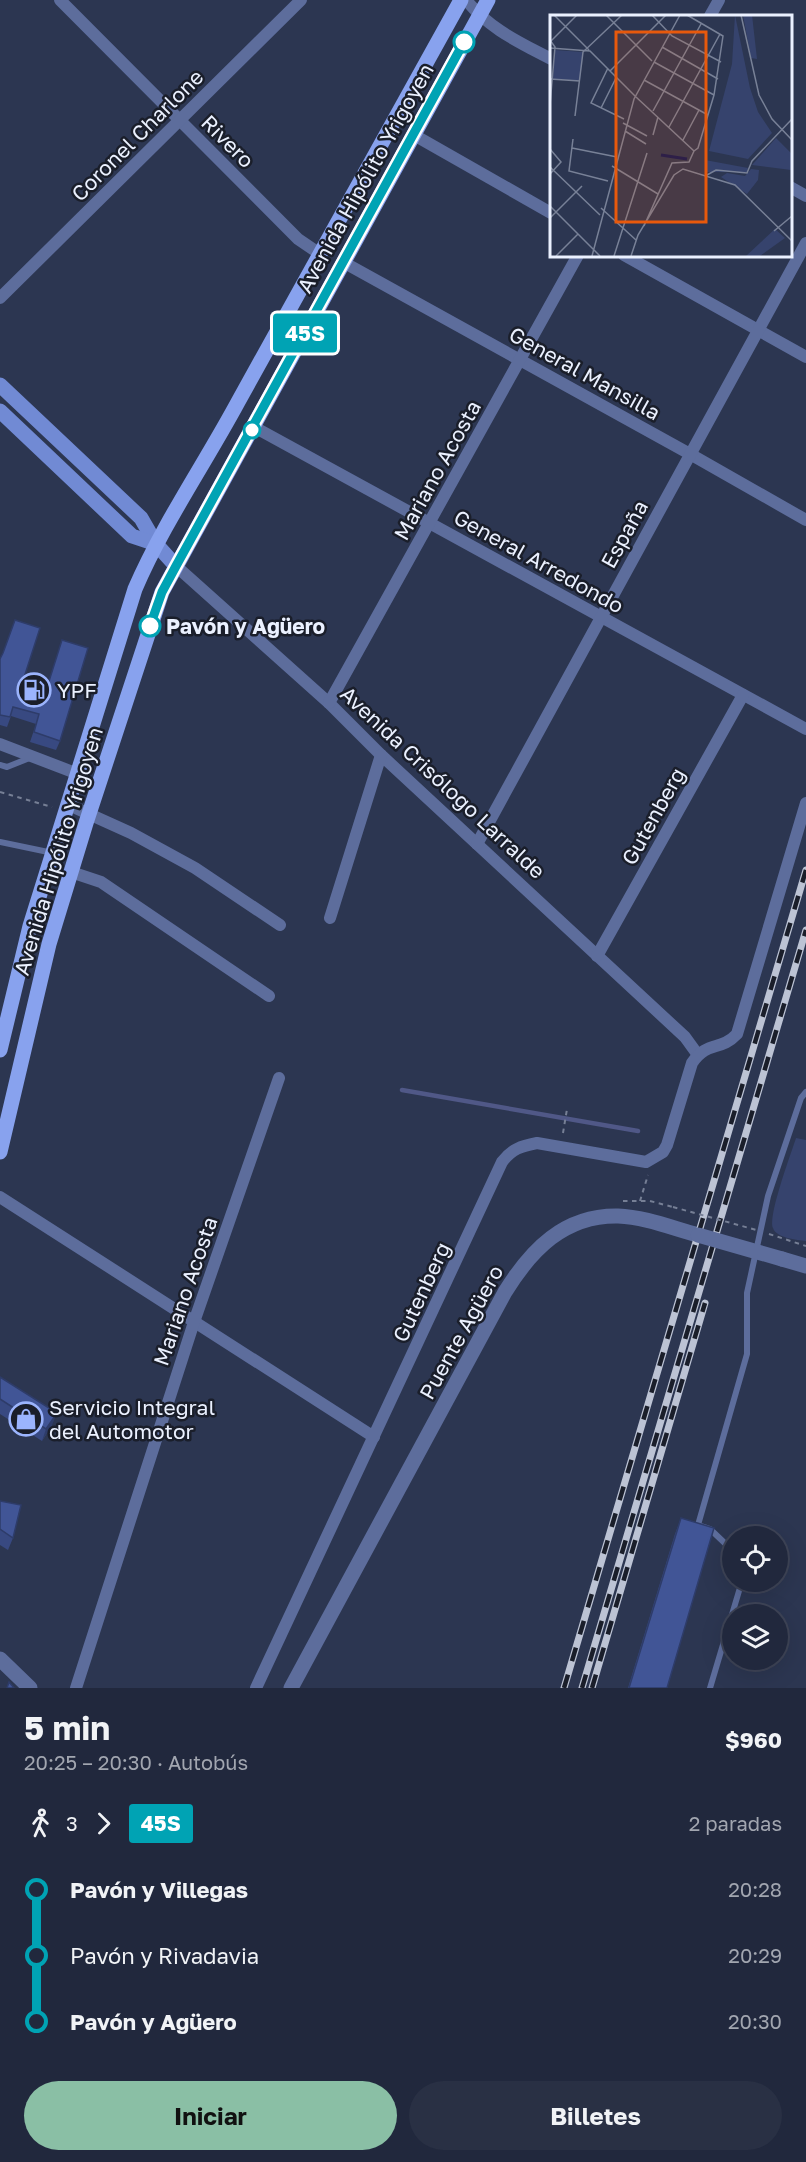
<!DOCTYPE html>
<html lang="es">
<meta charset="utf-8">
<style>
:root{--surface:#21283d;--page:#293044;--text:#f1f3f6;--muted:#a2a6b0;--line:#3e4457;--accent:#8abfa5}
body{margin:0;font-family:"Golos Text",sans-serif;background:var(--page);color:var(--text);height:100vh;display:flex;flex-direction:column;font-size:22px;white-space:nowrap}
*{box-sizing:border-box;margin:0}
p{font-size:20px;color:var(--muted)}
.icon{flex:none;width:33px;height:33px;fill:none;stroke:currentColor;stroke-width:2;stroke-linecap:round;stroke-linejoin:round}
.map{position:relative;height:1688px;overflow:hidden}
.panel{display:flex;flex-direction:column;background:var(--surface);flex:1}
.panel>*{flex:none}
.badge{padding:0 12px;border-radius:4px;font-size:21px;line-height:39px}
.buttons{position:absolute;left:722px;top:1526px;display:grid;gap:12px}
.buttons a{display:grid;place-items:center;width:66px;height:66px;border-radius:50%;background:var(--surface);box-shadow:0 6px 24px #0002,0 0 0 2px var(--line);font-size:30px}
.map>.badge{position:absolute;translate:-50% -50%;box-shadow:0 0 0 3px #fff}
.legs{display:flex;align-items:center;gap:9px;height:66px;padding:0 24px;font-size:20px}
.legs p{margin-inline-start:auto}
.headline{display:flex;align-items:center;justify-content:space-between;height:102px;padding:0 24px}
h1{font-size:33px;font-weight:700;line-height:45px}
.button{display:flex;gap:12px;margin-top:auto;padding:12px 24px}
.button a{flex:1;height:69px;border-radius:36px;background:var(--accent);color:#111;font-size:24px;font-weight:700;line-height:69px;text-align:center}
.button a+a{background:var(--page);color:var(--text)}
ul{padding:0 24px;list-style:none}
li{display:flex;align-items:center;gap:21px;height:66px;font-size:22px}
li i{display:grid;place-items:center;width:9px;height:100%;margin:0 8px;background:currentColor}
li i::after{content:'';width:15px;height:15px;margin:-8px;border:4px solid;border-radius:50%;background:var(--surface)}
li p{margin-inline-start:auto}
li:first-child i{background:linear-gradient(#0000 50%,currentColor 0)}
li:last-child i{background:linear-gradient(currentColor 50%,#0000 0)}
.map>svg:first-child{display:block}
.green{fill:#36436d}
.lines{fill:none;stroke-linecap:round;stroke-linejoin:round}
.stream{stroke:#505887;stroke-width:4.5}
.path{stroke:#767f95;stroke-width:2;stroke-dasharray:4.5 4.5;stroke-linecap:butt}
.service{stroke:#5d6d9c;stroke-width:6}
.minor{stroke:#5d6d9c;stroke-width:12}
.tertiary{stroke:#5d6d9c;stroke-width:15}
.secondary{stroke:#718ad4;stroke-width:15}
.primary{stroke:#88a2ee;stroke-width:15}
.rail-casing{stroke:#bcc3d4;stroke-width:7}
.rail{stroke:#1a1e2a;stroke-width:4.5;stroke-dasharray:14;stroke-linecap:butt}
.path-bridge{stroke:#767f95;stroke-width:2;stroke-dasharray:4.5 4.5;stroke-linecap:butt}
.tertiary-bridge{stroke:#5d6d9c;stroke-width:15}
.wall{fill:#384981}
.shaded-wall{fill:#2e3c69}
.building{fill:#415596;stroke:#2e3c69;stroke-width:1.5}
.line-1-casing{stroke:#fff;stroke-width:14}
.line-1{stroke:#00a3b4;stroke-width:9}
.stop-1-dot{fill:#fff;stroke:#00a3b4;stroke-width:3}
.labels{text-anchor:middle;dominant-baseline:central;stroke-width:5;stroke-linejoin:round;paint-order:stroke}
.street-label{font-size:21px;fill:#ebf1ff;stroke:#1a1e2a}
.stop-label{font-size:21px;font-weight:bold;fill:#ebf1ff;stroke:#1a1e2a;text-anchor:start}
.poi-label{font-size:21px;fill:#ebf1ff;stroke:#1a1e2a;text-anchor:start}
.inset-river{fill:none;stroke:#0d1653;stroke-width:3}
.inset-road{fill:none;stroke:#788197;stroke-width:1.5}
.view{fill:#e8590c;fill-opacity:0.15;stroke:#e8590c;stroke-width:3}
.inset-edge{fill:none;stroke:#ebf1ff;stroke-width:3}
</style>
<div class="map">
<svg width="806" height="1688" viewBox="0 0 806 1688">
<rect width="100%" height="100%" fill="#2c3651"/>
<path class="green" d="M 796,1138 L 806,1140 L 806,1241 C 797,1240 776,1238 773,1228 C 768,1215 791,1154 796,1138 Z"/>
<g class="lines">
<polyline class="stream" points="402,1090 638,1131"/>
<g class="path">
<polyline points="0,792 52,807"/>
<polyline points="563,1133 567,1109"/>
<polyline points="623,1201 650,1201 673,1207"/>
<polyline points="640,1201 648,1175"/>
<polyline points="769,1234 806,1246"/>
</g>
<g class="service">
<polyline points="0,765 7,767 32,757"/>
<polyline points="0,842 53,853"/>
<polyline points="732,1550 710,1529 698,1525 747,1354 747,1293 768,1196 801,1098 806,1092"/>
<polyline points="710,1688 742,1581"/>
</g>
<g class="minor">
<polyline points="60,0 298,239 320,254"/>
<path d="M 466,0 C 491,30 517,41 551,59"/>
<polyline points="710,16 719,0"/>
<polyline points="414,135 551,213"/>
<polyline points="790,187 806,196"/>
<polyline points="624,255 806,357"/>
<polyline points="343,262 690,454 806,520"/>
<polyline points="0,298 301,0"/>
<polyline points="254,427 806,729"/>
<polyline points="176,566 329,703 381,755 685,1037 698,1055"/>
<polyline points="329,703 578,255"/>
<polyline points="0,744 78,774"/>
<polyline points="69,805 131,833 195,868 280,925"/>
<polyline points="477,844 806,243"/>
<polyline points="71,872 101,882 269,996"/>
<polyline points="330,918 381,755"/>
<polyline points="597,956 743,695"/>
<polyline points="0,1197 374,1437"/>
<polyline points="76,1688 194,1322 279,1078"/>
<path d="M 256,1688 L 502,1162 C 512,1149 521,1146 537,1143 L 646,1162 L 663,1152 L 667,1145 L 692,1063 C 708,1040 720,1052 737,1034 L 806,803"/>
</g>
<g class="tertiary">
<polyline points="782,1259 806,1266"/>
<polyline points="0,1659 30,1688"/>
<path d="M 291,1688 L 505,1292 C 531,1250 564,1215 618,1216 C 645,1217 672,1228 698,1235"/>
</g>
<g class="secondary">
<polyline points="0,385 141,518 156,544 176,566"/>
<polyline points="0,411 132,536 156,544"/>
</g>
<g class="primary">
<path d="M 0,1050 L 30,926 L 135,589 C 163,524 204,465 238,402 C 312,268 387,134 461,0"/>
<polyline points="0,1152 49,944 86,823 162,592 488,0"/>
</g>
<g class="rail-casing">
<g id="rail">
<polyline points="564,1688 806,870"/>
<polyline points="582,1688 806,930"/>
<polyline points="592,1688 705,1303"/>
</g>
</g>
<use href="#rail" class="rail"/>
<polyline class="path-bridge" points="673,1207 760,1231"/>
<polyline class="tertiary-bridge" points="698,1235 782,1259"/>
</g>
<g class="wall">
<polygon points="0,659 20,690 60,741 56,750 30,742 36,724 11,716 7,727 0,725"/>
<polygon points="0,1377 52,1425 42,1441 0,1414"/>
<polygon points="0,1501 13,1538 8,1550 0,1545"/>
<polygon points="681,1518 667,1688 628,1688 675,1534"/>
</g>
<polygon class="shaded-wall" points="57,1413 52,1425 42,1441 46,1429"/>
<g class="building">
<polygon points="15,620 40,628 20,690 44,697 62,640 88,648 60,741 34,732 39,714 13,707 10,717 0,715 0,659 3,653"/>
<polygon points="0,1377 57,1413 46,1429 0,1399"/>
<polygon points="0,1501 21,1505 13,1538 0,1529"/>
<polygon points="681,1518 714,1528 667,1688 629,1688"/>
<polygon points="9,1682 14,1688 7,1688"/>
</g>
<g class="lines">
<g class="line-1-casing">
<polyline id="line-1" points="150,626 162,592 176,566 464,42"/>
</g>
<use href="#line-1" class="line-1"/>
</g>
<defs>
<g id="fuel-ring" transform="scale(1.725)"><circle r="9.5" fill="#1a1e2a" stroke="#9bb4fd" stroke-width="1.5"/><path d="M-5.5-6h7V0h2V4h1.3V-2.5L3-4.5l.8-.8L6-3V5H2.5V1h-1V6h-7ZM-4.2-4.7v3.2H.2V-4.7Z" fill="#9bb4fd"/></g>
<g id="shop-ring" transform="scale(1.725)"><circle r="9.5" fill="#1a1e2a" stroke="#9bb4fd" stroke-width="1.5"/><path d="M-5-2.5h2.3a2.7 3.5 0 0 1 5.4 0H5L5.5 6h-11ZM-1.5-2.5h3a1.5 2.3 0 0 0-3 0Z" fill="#9bb4fd"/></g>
</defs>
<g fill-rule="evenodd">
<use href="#fuel-ring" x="34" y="690"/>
<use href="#shop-ring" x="26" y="1419"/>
</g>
<g class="stop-1-dot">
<circle cx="464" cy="42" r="10"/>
<circle cx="252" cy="430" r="8"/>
<circle cx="150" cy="626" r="10"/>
</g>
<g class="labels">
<g class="street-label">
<text transform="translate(137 135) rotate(-45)">Coronel Charlone</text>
<text transform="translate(228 141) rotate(45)">Rivero</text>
<text transform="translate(365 178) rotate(-61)">Avenida Hipólito Yrigoyen</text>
<text transform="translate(585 373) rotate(29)">General Mansilla</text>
<text transform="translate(437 470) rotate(-61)">Mariano Acosta</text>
<text transform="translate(624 534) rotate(-61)">España</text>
<text transform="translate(539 561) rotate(29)">General Arredondo</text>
<text transform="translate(443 782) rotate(43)">Avenida Crisólogo Larralde</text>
<text transform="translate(653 816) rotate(-61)">Gutenberg</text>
<text transform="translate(58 851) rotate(-73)">Avenida Hipólito Yrigoyen</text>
<text transform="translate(185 1291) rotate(-71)">Mariano Acosta</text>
<text transform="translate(421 1292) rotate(-65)">Gutenberg</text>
<text transform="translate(461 1332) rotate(-61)">Puente Agüero</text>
</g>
<g class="stop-label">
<text x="166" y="626">Pavón y Agüero</text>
</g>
<g class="poi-label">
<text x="57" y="690">YPF</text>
<text x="49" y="1407">Servicio Integral<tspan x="49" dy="24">del Automotor</tspan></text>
</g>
</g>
<g transform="translate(550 15)">
<rect width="242" height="242" fill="#2c3651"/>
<path d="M 185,0 L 200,73 L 208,97 L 222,118 L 198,144 L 159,136 L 182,49 ZM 193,0 L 202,0 L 207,44 L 201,43 ZM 5,35 L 33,37 L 30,66 L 3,64 ZM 226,123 L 241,138 L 241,155 L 202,150 ZM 155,145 L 198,153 L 197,157 L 155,157 ZM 201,154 L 209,155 L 208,165 L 197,179 L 171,162 L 177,158 L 195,161 ZM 225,214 L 235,223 L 210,241 L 196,241 Z" fill="#36436d"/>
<path class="inset-river" d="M 111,140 L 137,144"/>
<path class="inset-road" d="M 4,0 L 39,35M 56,0 L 102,46M 102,0 L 122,21 L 171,47M 137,0 L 173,21 L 164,80 L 148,133 L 144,136M 191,0 L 209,80 L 222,104 L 242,125M 0,25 L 5,32 L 0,90M 1,26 L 27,0M 112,32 L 168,64M 0,33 L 40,36 L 85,81M 104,47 L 164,80M 58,53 L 41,88 L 74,104M 60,56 L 116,0M 0,64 L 30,66M 94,65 L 158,100M 86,82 L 144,136M 51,93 L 66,63M 103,96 L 151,9M 25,101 L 33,37 L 72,0M 73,108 L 97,121M 119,112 L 170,19M 75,116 L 96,129M 103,120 L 108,102M 23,124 L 19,156 L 58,166M 133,125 L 149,95M 22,133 L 67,142M 0,134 L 11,147 L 0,159M 62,151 L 108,179M 0,152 L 50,200M 157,160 L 166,155 L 197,158 L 202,146 L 242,104M 0,191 L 50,241M 51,193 L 86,225M 0,203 L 32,171M 94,211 L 122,148 L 139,147 L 144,136M 224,216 L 242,201M 6,241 L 28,219M 42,241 L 84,84 L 130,0M 64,241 L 97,138M 81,241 L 88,220 L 124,160 L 133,154 L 185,170 L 242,226"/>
<path class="view" d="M 66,17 L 156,17 L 156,207 L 66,207 Z"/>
<rect width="242" height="242" class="inset-edge"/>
</g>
</svg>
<div class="buttons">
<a><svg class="icon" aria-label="locate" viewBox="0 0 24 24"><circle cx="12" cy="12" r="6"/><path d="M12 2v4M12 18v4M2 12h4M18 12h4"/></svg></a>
<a><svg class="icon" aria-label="layers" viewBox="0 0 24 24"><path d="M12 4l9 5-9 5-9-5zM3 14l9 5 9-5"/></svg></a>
</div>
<b class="badge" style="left:305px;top:333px;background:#00a3b4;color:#fff">45S</b>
</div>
<section class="panel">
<div class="headline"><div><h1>5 min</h1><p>20:25 – 20:30 · Autobús</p></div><b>$960</b></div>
<div class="legs"><svg class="icon" aria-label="walk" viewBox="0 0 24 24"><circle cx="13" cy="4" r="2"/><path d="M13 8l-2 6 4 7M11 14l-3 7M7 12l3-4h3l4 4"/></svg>3<svg class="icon" aria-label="forward" viewBox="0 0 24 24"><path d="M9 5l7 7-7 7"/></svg><b class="badge" style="background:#00a3b4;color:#fff">45S</b><p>2 paradas</p></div>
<ul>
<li><i style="color:#00a3b4"></i><b>Pavón y Villegas</b><p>20:28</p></li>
<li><i style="color:#00a3b4"></i><span>Pavón y Rivadavia</span><p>20:29</p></li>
<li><i style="color:#00a3b4"></i><b>Pavón y Agüero</b><p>20:30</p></li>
</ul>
<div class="button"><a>Iniciar</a><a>Billetes</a></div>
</section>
